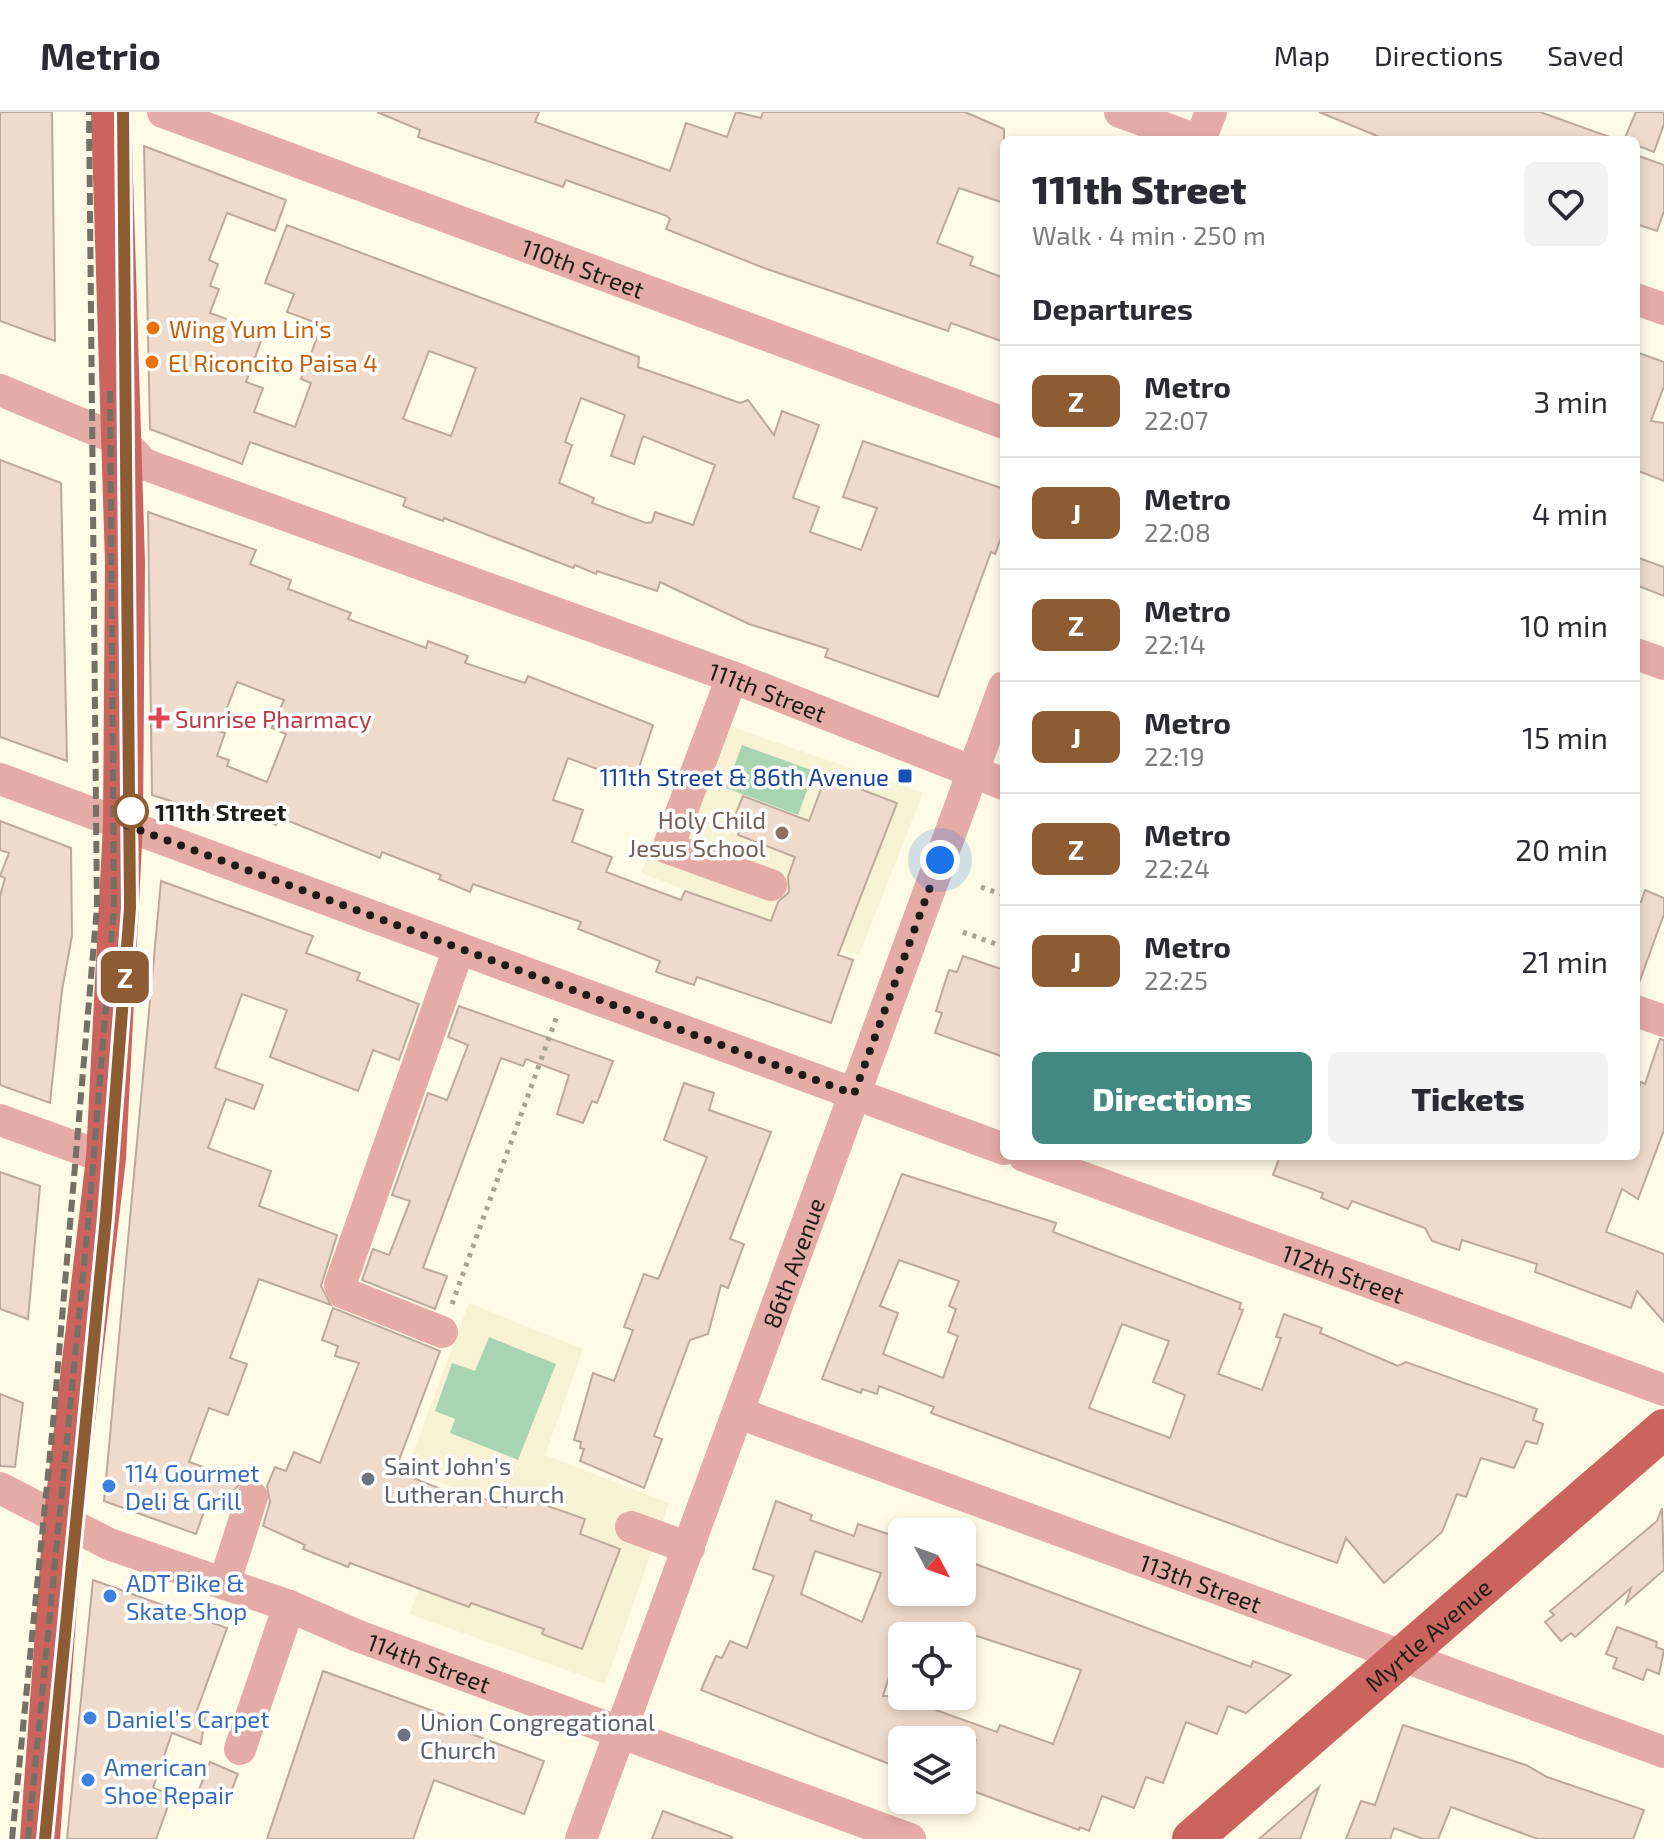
<!DOCTYPE html>
<meta charset="utf-8">
<style>
:root{--surface:#fff;--page:#f2f2f3;--text:#2b2b33;--muted:#7c7c81;--line:#e1e1e2;--accent:#438981}
body{margin:0;font-family:"Exo 2",sans-serif;background:var(--page);color:var(--text);height:100vh;display:flex;flex-direction:column;font-size:30px;white-space:nowrap}
*{box-sizing:border-box;margin:0}
p{font-size:26px;color:var(--muted)}
.icon{flex:none;width:44px;height:44px;fill:none;stroke:currentColor;stroke-width:2;stroke-linecap:round;stroke-linejoin:round}
.map{position:relative;flex:1;overflow:hidden}
.panel{position:absolute;left:1000px;top:24px;width:640px;height:1024px;display:flex;flex-direction:column;background:var(--surface);border-radius:12px;box-shadow:0 4px 12px #0003}
.panel>*{flex:none}
.badge{padding:0 16px;border-radius:12px;font-size:28px;line-height:52px}
.needle{width:52px;rotate:131deg}
.buttons{position:absolute;left:888px;top:1406px;display:grid;gap:16px}
.buttons a{display:grid;place-items:center;width:88px;height:88px;border-radius:12px;background:var(--surface);box-shadow:0 4px 12px #0003;font-size:40px}
.you{position:absolute;width:40px;height:40px;margin:-20px;border:6px solid #fff;border-radius:50%;background:#1a73e8;box-shadow:0 0 0 12px #1a73e833}
.map>.badge{position:absolute;translate:-50% -50%;box-shadow:0 0 0 4px #fff}
h2{padding:0 32px;font-size:30px;line-height:72px}
.round{display:grid;place-items:center;flex:none;width:84px;height:84px;border-radius:12px;background:var(--page)}
.summary{display:flex;align-items:center;justify-content:space-between;height:136px;padding:0 32px}
h1{font-size:38px;font-weight:800;line-height:60px}
.cta{display:flex;gap:16px;margin-top:auto;padding:16px 32px}
.cta a{flex:1;height:92px;border-radius:12px;background:var(--accent);color:#fff;font-size:32px;font-weight:800;line-height:92px;text-align:center}
.cta a+a{background:var(--page);color:var(--text)}
ul{padding:0;list-style:none}
li{display:flex;align-items:center;gap:24px;height:112px;padding:0 32px;border-top:2px solid var(--line)}
li div{flex:1}
li b{display:block;font-size:30px}
li em{font-style:normal}
li .badge{min-width:88px;font-weight:700;text-align:center}
header{display:flex;align-items:center;gap:48px;box-sizing:border-box;height:112px;padding:0 40px;background:var(--surface);border-bottom:2px solid var(--line)}
header strong{font-size:38px}
nav{display:flex;gap:44px;margin-inline-start:auto;font-size:28px}
.map>svg:first-child{display:block}
.built{fill:#f8f2d4}
.green{fill:#a9d4b2}
.building{fill:#efdbcc;stroke:#bca99b;stroke-width:2;fill-rule:evenodd}
.lines{fill:none;stroke-linecap:round;stroke-linejoin:round}
.path{stroke:#a6a392;stroke-width:5;stroke-dasharray:4 6;stroke-linecap:butt}
.minor{stroke:#e5aba5;stroke-width:32}
.major{stroke:#cb645f;stroke-width:40}
.rail{stroke:#747164;stroke-width:6;stroke-dasharray:12 6;stroke-linecap:butt}
.line-casing{stroke:#fff;stroke-width:18}
.line{stroke:#8e5c33;stroke-width:12}
.walk{stroke:#1e1d15;stroke-width:8;stroke-dasharray:0 14.4}
.food-dot{fill:#e8710a;stroke:#fff;stroke-width:3}
.health-dot{fill:#e0444e;stroke:#fff;stroke-width:3}
.transit-dot{fill:#1a4fb4;stroke:#fff;stroke-width:3}
.stop-dot{fill:#fff;stroke:#8e5c33;stroke-width:4}
.education-dot{fill:#8d6e63;stroke:#fff;stroke-width:3}
.worship-dot{fill:#6b7280;stroke:#fff;stroke-width:3}
.shop-dot{fill:#3f7fe0;stroke:#fff;stroke-width:3}
.labels{text-anchor:middle;dominant-baseline:central;stroke-width:7;stroke-linejoin:round;paint-order:stroke}
.street-label{font-size:24px;fill:#1e1d15;stroke:#fff}
.food-label{font-size:24px;fill:#c56008;stroke:#fff;text-anchor:start}
.health-label{font-size:24px;fill:#be3a42;stroke:#fff;text-anchor:start}
.transit-label{font-size:24px;fill:#164399;stroke:#fff;text-anchor:end}
.stop-label{font-size:24px;font-weight:bold;fill:#1e1d15;stroke:#fff;text-anchor:start}
.education-label{font-size:24px;fill:#785e54;stroke:#fff;text-anchor:end}
.worship-label{font-size:24px;fill:#5b616d;stroke:#fff;text-anchor:start}
.shop-label{font-size:24px;fill:#366cbe;stroke:#fff;text-anchor:start}
</style>
<header>
<strong>Metrio</strong>
<nav><a>Map</a><a>Directions</a><a>Saved</a></nav>
</header>
<div class="map">
<svg width="1664" height="1727" viewBox="0 0 1664 1727">
<rect width="100%" height="100%" fill="#fffae4"/>
<g class="built">
<polygon points="703,605 923,681 859,843 641,761"/>
<polygon points="469,1191 583,1237 545,1343 669,1391 605,1572 409,1502 459,1378 407,1357"/>
</g>
<g class="green">
<polygon points="742,633 814,659 798,703 726,676"/>
<polygon points="489,1225 556,1252 518,1348 450,1321 455,1307 435,1299 452,1251 475,1259"/>
</g>
<g class="building">
<polygon points="0,0 52,0 55,229 0,209"/>
<polygon points="377,0 539,0 535,10 670,59 686,11 727,25 736,0 761,6 763,0 965,0 1004,17 1004,91 959,76 937,131 973,145 970,153 1004,166 1004,230 951,211 948,219 764,156 666,117 670,107 667,104 566,68 563,75 418,25 420,18"/>
<polygon points="1319,0 1540,0 1610,25 1609,28 1387,28"/>
<polygon points="1636,0 1664,0 1664,12 1654,40 1636,33 1636,28 1624,28"/>
<path d="M 144,34 L 286,88 L 275,119 L 227,101 L 209,148 L 218,152 L 210,174 L 219,177 L 210,201 L 264,221 L 246,270 L 263,276 L 254,300 L 295,315 L 311,271 L 301,267 L 322,213 L 287,200 L 294,182 L 265,171 L 287,113 L 639,245 L 638,255 L 740,291 L 748,288 L 774,323 L 782,299 L 819,313 L 793,386 L 819,395 L 810,420 L 861,438 L 877,396 L 843,385 L 863,329 L 1004,377 L 1004,418 L 995,442 L 991,440 L 938,585 L 825,545 L 828,537 L 749,512 L 660,470 L 657,479 L 597,459 L 596,462 L 575,453 L 573,456 L 444,406 L 443,409 L 403,394 L 406,386 L 250,330 L 242,352 L 150,317 ZM 429,239 L 476,256 L 451,324 L 403,307 ZM 581,286 L 625,303 L 611,344 L 634,352 L 643,324 L 715,353 L 693,413 L 655,400 L 652,410 L 646,411 L 592,391 L 594,386 L 559,371 L 572,333 L 565,330 Z"/>
<polygon points="1636,43 1664,53 1664,99 1657,119 1636,112"/>
<polygon points="1636,240 1664,250 1664,274 1651,309 1664,311 1664,369 1636,358"/>
<polygon points="0,348 61,371 67,649 0,625"/>
<path d="M 148,400 L 256,438 L 250,452 L 291,468 L 288,477 L 351,501 L 348,507 L 426,536 L 428,529 L 468,544 L 465,551 L 525,571 L 528,564 L 653,613 L 634,671 L 568,646 L 553,688 L 583,698 L 572,730 L 612,745 L 606,760 L 681,788 L 685,779 L 771,809 L 778,790 L 789,780 L 788,765 L 795,745 L 738,723 L 742,712 L 733,709 L 743,684 L 809,709 L 826,664 L 897,691 L 838,843 L 853,848 L 831,911 L 697,865 L 694,873 L 656,860 L 660,849 L 578,817 L 581,810 L 473,772 L 470,780 L 439,767 L 441,763 L 382,740 L 380,746 L 279,705 L 276,713 L 241,700 L 237,711 L 152,683 ZM 237,570 L 284,588 L 272,616 L 286,622 L 267,670 L 227,654 L 229,648 L 217,644 L 225,621 L 218,619 Z"/>
<polygon points="1636,445 1664,455 1664,484 1636,473"/>
<polygon points="0,709 71,736 72,824 62,878 50,991 0,973 0,784 5,766 0,764 9,741 0,738"/>
<polygon points="161,769 313,824 306,841 360,861 357,868 419,892 399,948 373,938 358,979 270,945 287,898 242,882 215,956 263,973 254,997 226,987 208,1036 271,1059 259,1094 337,1123 321,1174 331,1193 259,1167 230,1246 247,1252 228,1303 209,1296 189,1350 243,1369 234,1378 227,1400 207,1391 196,1422 104,1389"/>
<polygon points="1645,778 1664,786 1664,802 1639,871 1636,788 1641,790"/>
<polygon points="963,844 1004,858 1004,945 935,921 942,901 936,899 949,858 957,860"/>
<polygon points="459,894 613,949 597,991 592,989 583,1011 557,1002 569,963 526,947 523,954 501,946 423,1156 447,1164 435,1197 362,1168 373,1137 389,1143 410,1089 392,1083 428,981 447,988 468,933 448,925"/>
<polygon points="1660,927 1664,928 1664,1018 1638,1087 1622,1077 1606,1120 1664,1142 1664,1210 1637,1179 1631,1196 1535,1160 1537,1152 1462,1128 1459,1138 1432,1129 1425,1116 1352,1089 1348,1097 1321,1086 1323,1081 1273,1063 1280,1044 1636,1044 1636,983 1641,970 1645,972"/>
<polygon points="684,971 714,981 709,998 771,1020 730,1127 744,1132 728,1176 721,1173 708,1222 690,1228 654,1324 662,1327 644,1376 580,1349 584,1337 580,1336 581,1330 574,1328 593,1261 614,1269 633,1218 624,1215 644,1162 658,1167 660,1163 707,1045 664,1028"/>
<polygon points="0,1060 40,1074 28,1207 0,1197"/>
<path d="M 902,1062 L 1056,1111 L 1053,1120 L 1241,1191 L 1239,1197 L 1243,1198 L 1218,1262 L 1262,1278 L 1281,1226 L 1276,1225 L 1284,1202 L 1322,1216 L 1320,1221 L 1398,1254 L 1406,1250 L 1537,1297 L 1533,1308 L 1543,1312 L 1537,1332 L 1526,1329 L 1514,1356 L 1481,1346 L 1466,1385 L 1457,1382 L 1442,1420 L 1384,1471 L 1346,1426 L 1337,1451 L 931,1301 L 934,1295 L 879,1274 L 877,1282 L 862,1277 L 861,1281 L 822,1267 ZM 899,1148 L 959,1169 L 949,1194 L 956,1197 L 948,1220 L 958,1224 L 943,1266 L 883,1242 L 898,1201 L 880,1194 ZM 1122,1212 L 1169,1229 L 1153,1270 L 1185,1283 L 1170,1326 L 1089,1296 Z"/>
<polygon points="333,1196 440,1239 395,1359 464,1386 466,1380 506,1395 511,1381 585,1407 580,1422 620,1437 582,1537 542,1522 544,1517 471,1491 469,1495 350,1451 348,1455 303,1437 305,1433 263,1414 270,1390 267,1374 275,1355 286,1359 294,1340 320,1351 359,1251 335,1244 338,1234 322,1228"/>
<polygon points="0,1282 23,1291 15,1355 0,1354"/>
<path d="M 776,1389 L 812,1403 L 810,1408 L 854,1424 L 858,1412 L 894,1424 L 902,1410 L 902,1480 L 962,1480 L 962,1447 L 1251,1555 L 1253,1549 L 1291,1563 L 1246,1601 L 1228,1594 L 1217,1622 L 1186,1610 L 1163,1671 L 1146,1665 L 1134,1696 L 1102,1684 L 1089,1719 L 1080,1715 L 1079,1718 L 962,1675 L 962,1665 L 976,1628 L 902,1628 L 902,1657 L 701,1578 L 716,1544 L 722,1546 L 730,1529 L 747,1536 L 774,1464 L 753,1457 ZM 815,1439 L 881,1461 L 862,1510 L 801,1482 ZM 902,1524 L 977,1524 L 1081,1558 L 1053,1632 L 1000,1613 L 997,1620 L 930,1596 L 931,1593 L 908,1584 L 883,1584 Z"/>
<polygon points="1662,1396 1664,1458 1626,1491 1631,1476 1575,1525 1571,1521 1561,1529 1545,1510 1554,1503 1550,1499 1657,1409"/>
<polygon points="93,1468 227,1516 196,1601 205,1604 201,1632 172,1621 153,1676 172,1683 156,1727 67,1727"/>
<polygon points="1617,1515 1657,1530 1656,1535 1664,1538 1659,1562 1647,1557 1643,1568 1613,1556 1617,1546 1606,1542"/>
<polygon points="323,1559 444,1603 442,1611 544,1649 524,1702 434,1668 413,1727 267,1727"/>
<polygon points="1403,1613 1526,1653 1547,1665 1644,1698 1633,1727 1538,1727 1451,1695 1438,1727 1423,1727 1394,1716 1390,1727 1346,1727 1361,1689 1375,1693"/>
<polygon points="210,1650 238,1662 226,1692 198,1680"/>
<polygon points="1319,1675 1300,1727 1259,1727"/>
<polygon points="663,1699 732,1725 732,1727 652,1727"/>
</g>
<g class="lines">
<g class="path">
<polyline points="981,775 1004,783"/>
<polyline points="963,820 1004,835"/>
<polyline points="452,1192 557,904"/>
</g>
<g class="minor">
<path id="s1" d="M 163,0 L 1004,311"/>
<polyline points="1120,0 1197,28"/>
<polyline points="1200,28 1211,0"/>
<polyline points="1636,187 1664,197"/>
<path id="s2" d="M 0,278 L 122,329 L 144,352 L 732,565 L 1004,672"/>
<polyline points="1636,542 1664,552"/>
<polyline points="732,565 668,736 771,773"/>
<polyline points="0,667 1004,1037"/>
<polyline points="1636,899 1664,909"/>
<polyline points="0,1008 106,1046"/>
<path id="s3" d="M 1024,1044 L 1664,1278"/>
<polyline points="442,1220 344,1181 340,1173 459,836"/>
<path id="s4" d="M 739,1301 L 1664,1640"/>
<path id="s5" d="M 0,1376 L 109,1432 L 289,1494 L 358,1524 L 910,1727"/>
<polyline points="631,1415 689,1436"/>
<polyline points="224,1472 252,1385"/>
<polyline points="240,1637 289,1494"/>
<path id="s6" d="M 581,1727 L 1004,575"/>
</g>
<g class="major">
<polyline points="40,1727 63,1411 106,1046 123,712 125,450 111,0"/>
<path id="s7" d="M 1192,1727 L 1664,1317"/>
</g>
<g class="rail">
<polyline points="12,1727 53,1312 97,795 89,0"/>
<polyline points="28,1727 89,1102 114,795 110,275"/>
<polyline points="45,1727 106,1105 130,796 123,0"/>
</g>
</g>
<g class="lines">
<g class="line-casing">
<polyline id="line" points="45,1727 106,1105 130,796 123,0"/>
</g>
<use href="#line" class="line"/>
<polyline class="walk" points="131,699 123,696 123,712 854,982 940,748"/>
</g>
<g class="food-dot">
<circle cx="153" cy="216" r="8"/>
<circle cx="152" cy="250" r="8"/>
</g>
<path class="health-dot" d="M155 594h8v8h8v8h-8v8h-8v-8h-8v-8h8z"/>
<rect class="transit-dot" x="897" y="656" width="16" height="16" rx="4"/>
<circle class="stop-dot" cx="131" cy="699" r="16"/>
<circle class="education-dot" cx="782" cy="721" r="8"/>
<g class="worship-dot">
<circle cx="368" cy="1367" r="8"/>
<circle cx="404" cy="1623" r="8"/>
</g>
<g class="shop-dot">
<circle cx="109" cy="1374" r="8"/>
<circle cx="110" cy="1484" r="8"/>
<circle cx="90" cy="1606" r="8"/>
<circle cx="88" cy="1668" r="8"/>
</g>
<g class="labels">
<g class="street-label">
<text stroke="none"><textPath href="#s1" startOffset="448">110th Street</textPath></text>
<text stroke="none"><textPath href="#s2" startOffset="828">111th Street</textPath></text>
<text stroke="none"><textPath href="#s6" startOffset="614">86th Avenue</textPath></text>
<text stroke="none"><textPath href="#s3" startOffset="340">112th Street</textPath></text>
<text stroke="none"><textPath href="#s4" startOffset="492">113th Street</textPath></text>
<text stroke="none"><textPath href="#s7" startOffset="312">Myrtle Avenue</textPath></text>
<text stroke="none"><textPath href="#s5" startOffset="464">114th Street</textPath></text>
</g>
<g class="food-label">
<text x="169" y="216">Wing Yum Lin's</text>
<text x="168" y="250">El Riconcito Paisa 4</text>
</g>
<g class="health-label">
<text x="175" y="606">Sunrise Pharmacy</text>
</g>
<g class="transit-label">
<text x="889" y="664">111th Street &amp; 86th Avenue</text>
</g>
<g class="stop-label">
<text x="155" y="699">111th Street</text>
</g>
<g class="education-label">
<text x="766" y="707">Holy Child<tspan x="766" dy="28">Jesus School</tspan></text>
</g>
<g class="worship-label">
<text x="384" y="1353">Saint John's<tspan x="384" dy="28">Lutheran Church</tspan></text>
<text x="420" y="1609">Union Congregational<tspan x="420" dy="28">Church</tspan></text>
</g>
<g class="shop-label">
<text x="125" y="1360">114 Gourmet<tspan x="125" dy="28">Deli &amp; Grill</tspan></text>
<text x="126" y="1470">ADT Bike &amp;<tspan x="126" dy="28">Skate Shop</tspan></text>
<text x="106" y="1606">Daniel’s Carpet</text>
<text x="104" y="1654">American<tspan x="104" dy="28">Shoe Repair</tspan></text>
</g>
</g>
</svg>
<div class="buttons">
<a><svg class="needle" viewBox="-14 -14 28 28"><path d="M0-13l5 13h-10z" fill="#e53935"/><path d="M0 13l5-13h-10z" fill="#7c7c81"/></svg></a>
<a><svg class="icon" aria-label="locate" viewBox="0 0 24 24"><circle cx="12" cy="12" r="6"/><path d="M12 2v4M12 18v4M2 12h4M18 12h4"/></svg></a>
<a><svg class="icon" aria-label="layers" viewBox="0 0 24 24"><path d="M12 4l9 5-9 5-9-5zM3 14l9 5 9-5"/></svg></a>
</div>
<div class="you" style="left:940px;top:748px"></div>
<b class="badge" style="left:125px;top:865px;background:#8e5c33;color:#fff">Z</b>
<section class="panel">
<div class="summary"><div><h1>111th Street</h1><p>Walk · 4 min · 250 m</p></div><a class="round"><svg class="icon" aria-label="heart" viewBox="0 0 24 24"><path d="M12 20l-8-8c-3-5 5-10 8-4 3-6 11-1 8 4z"/></svg></a></div>
<h2>Departures</h2>
<ul>
<li><span class="badge" style="background:#8e5c33;color:#fff">Z</span><div><b>Metro</b><p>22:07</p></div><em>3 min</em></li>
<li><span class="badge" style="background:#8e5c33;color:#fff">J</span><div><b>Metro</b><p>22:08</p></div><em>4 min</em></li>
<li><span class="badge" style="background:#8e5c33;color:#fff">Z</span><div><b>Metro</b><p>22:14</p></div><em>10 min</em></li>
<li><span class="badge" style="background:#8e5c33;color:#fff">J</span><div><b>Metro</b><p>22:19</p></div><em>15 min</em></li>
<li><span class="badge" style="background:#8e5c33;color:#fff">Z</span><div><b>Metro</b><p>22:24</p></div><em>20 min</em></li>
<li><span class="badge" style="background:#8e5c33;color:#fff">J</span><div><b>Metro</b><p>22:25</p></div><em>21 min</em></li>
</ul>
<div class="cta"><a>Directions</a><a>Tickets</a></div>
</section>
</div>
